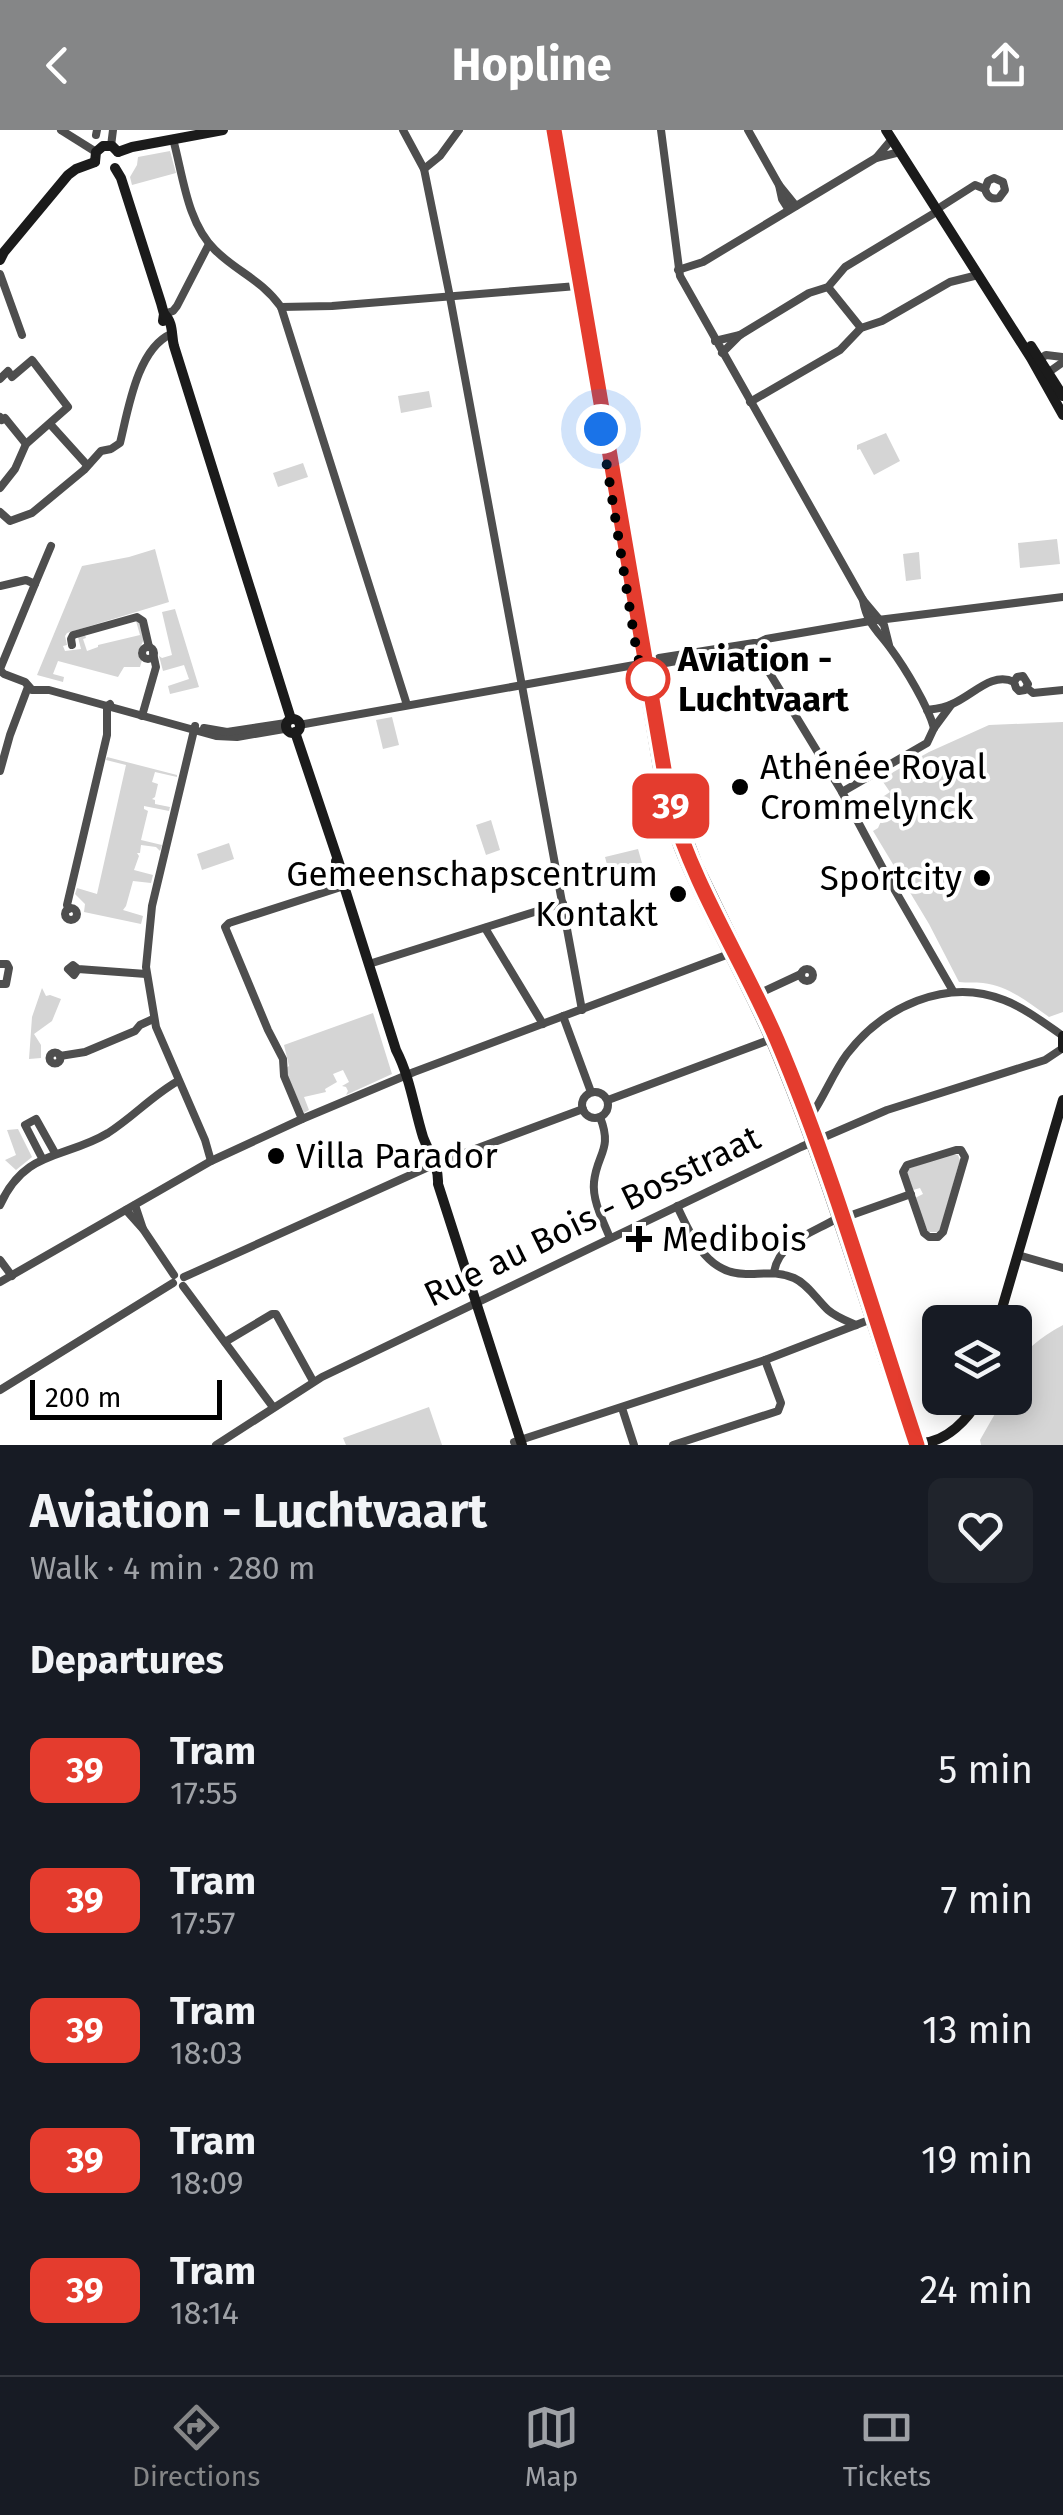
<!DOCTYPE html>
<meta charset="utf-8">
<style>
:root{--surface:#171b24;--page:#20242c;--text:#f1f3f6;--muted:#9ea1a6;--line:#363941;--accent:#858687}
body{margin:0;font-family:"Fira Sans",sans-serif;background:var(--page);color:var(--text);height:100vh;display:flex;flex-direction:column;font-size:38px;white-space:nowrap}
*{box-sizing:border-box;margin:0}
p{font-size:32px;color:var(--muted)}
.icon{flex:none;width:55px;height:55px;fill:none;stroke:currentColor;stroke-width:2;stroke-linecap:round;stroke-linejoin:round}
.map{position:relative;height:1315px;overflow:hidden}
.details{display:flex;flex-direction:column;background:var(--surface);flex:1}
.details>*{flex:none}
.badge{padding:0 20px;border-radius:15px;font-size:35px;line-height:65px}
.buttons{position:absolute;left:922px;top:1175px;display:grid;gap:20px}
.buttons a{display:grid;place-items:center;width:110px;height:110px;border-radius:15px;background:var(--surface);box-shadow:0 5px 25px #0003;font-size:50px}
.scale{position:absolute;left:30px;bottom:25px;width:192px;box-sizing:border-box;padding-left:10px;border:5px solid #000;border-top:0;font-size:28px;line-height:35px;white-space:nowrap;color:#000;-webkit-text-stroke:8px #fff;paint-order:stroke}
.you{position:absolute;width:50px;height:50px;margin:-25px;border:8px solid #fff;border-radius:50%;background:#1a73e8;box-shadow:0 0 0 15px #1a73e833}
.map>.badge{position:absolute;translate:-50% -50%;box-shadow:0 0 0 5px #fff}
h2{padding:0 30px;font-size:38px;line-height:90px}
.round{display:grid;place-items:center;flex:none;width:105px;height:105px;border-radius:15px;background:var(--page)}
.summary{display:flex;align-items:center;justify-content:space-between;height:170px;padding:0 30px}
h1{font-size:48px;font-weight:700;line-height:75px}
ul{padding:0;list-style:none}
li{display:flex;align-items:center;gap:30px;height:130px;padding:0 30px}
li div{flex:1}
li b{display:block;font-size:38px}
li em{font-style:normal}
li .badge{min-width:110px;font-weight:700;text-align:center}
header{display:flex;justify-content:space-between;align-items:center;height:130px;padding:0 30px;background:var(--accent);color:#fff;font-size:45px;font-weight:700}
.menu{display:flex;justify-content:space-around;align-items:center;height:140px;border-top:2px solid var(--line);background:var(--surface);font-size:28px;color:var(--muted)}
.menu a{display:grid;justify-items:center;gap:5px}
.menu .active{color:var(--accent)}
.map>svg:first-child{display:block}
.green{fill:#d5d5d5}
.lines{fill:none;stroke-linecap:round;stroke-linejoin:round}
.street{stroke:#4e4e4e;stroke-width:8}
.secondary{stroke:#1b1b1b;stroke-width:10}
.tram{stroke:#000;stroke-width:2.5}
.line-casing{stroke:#fff;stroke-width:22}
.line{stroke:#e43c2e;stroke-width:15}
.walk{stroke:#000;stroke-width:10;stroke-dasharray:0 18}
.stop-dot{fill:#fff;stroke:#e43c2e;stroke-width:5}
.poi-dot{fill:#000;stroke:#fff;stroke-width:4}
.labels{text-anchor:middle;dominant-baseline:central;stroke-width:8;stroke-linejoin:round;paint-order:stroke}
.stop-label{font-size:35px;font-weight:bold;fill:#000;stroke:#fff;text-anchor:start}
.poi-label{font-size:35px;fill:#000;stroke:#fff;text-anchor:start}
.street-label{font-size:35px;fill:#000;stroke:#fff}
</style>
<header><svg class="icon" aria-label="back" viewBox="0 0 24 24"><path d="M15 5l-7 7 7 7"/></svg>Hopline<svg class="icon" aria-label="share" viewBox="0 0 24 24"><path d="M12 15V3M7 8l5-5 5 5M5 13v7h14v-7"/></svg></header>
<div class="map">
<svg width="1063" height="1315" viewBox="0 0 1063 1315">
<rect width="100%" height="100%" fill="#fff"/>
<g class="green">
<polygon points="170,21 176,43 132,55 130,47 137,35 138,27"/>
<polygon points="429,261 432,277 401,283 398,266"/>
<polygon points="886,303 900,331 874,345 860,319 857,320 857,315"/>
<polygon points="303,333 308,347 278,357 273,343"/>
<polygon points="1057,409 1060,434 1020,438 1018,413"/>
<polygon points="155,419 169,472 67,503 65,506 67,515 63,516 65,521 81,519 78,507 85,505 86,508 83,509 87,521 98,517 98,515 140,505 136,491 140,493 145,507 138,522 142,530 140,537 124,537 118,547 58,531 53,544 64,547 63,552 37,545 82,436 129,427"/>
<polygon points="919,422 921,449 906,451 903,424"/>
<polygon points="175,479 199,557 170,564 168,556 189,549 184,535 163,541 159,526 162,528 172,525 162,482"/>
<polygon points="392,587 399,615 383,619 376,590"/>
<path d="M 1063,592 L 1063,882 L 1049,887 C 1029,873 1009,856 983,853 C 975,852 967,853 959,852 L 929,794 L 873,701 L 878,698 L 886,680 L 878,670 L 890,662 L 881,649 L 929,622 L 989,595 Z"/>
<polygon points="107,627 177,645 177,647 155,642 152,652 158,654 155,667 152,669 155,670 155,674 170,677 169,681 144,676 144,679 148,681 141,710 162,715 160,721 156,717 141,715 140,723 137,723 139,726 134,740 153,745 151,753 133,751 126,776 123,780 143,786 141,794 84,782 85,774 75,764 77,758 97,764 126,635 106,630"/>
<polygon points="491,690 500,720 486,725 476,695"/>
<polygon points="229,713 234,729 202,740 197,724"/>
<polygon points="638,719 642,733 609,742 605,727"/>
<polygon points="42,858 46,866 50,865 61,869 52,891 34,904 41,915 41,928 29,929 32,887"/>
<polygon points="373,883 392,944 346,965 348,961 346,957 342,956 349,952 343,940 333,944 337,952 325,959 326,962 304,967 309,980 304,983 288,947 286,938 289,936 284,915"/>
<polygon points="18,999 32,1027 16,1040 5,1030 16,1025 7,1000"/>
<polygon points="951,1024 958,1025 960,1030 940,1100 937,1102 928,1102 915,1068 923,1064 920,1058 913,1060 906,1041 910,1038"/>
<path d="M 1063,1195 L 1063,1315 L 981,1315 L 980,1310 L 1004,1268 L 1015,1268 C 1015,1260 1014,1250 1015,1242 C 1020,1221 1046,1204 1063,1195 Z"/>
<polygon points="429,1277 442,1315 346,1315 343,1308"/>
</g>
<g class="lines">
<g class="street">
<polyline points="61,0 96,22"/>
<polyline points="403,0 424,39 450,167 582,880"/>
<path d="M 548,0 L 562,64 L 658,645 C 664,673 670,700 681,726 C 707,789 743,849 770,912 C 826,1043 864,1180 911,1315"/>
<polyline points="661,0 680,146 863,470 884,495 889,515"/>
<polyline points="748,0 779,55 796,76"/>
<polyline points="96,5 97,0"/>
<path d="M 173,9 C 183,45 187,93 215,120 C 237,142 261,149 281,177 L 407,575"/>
<polyline points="892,9 876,28 900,22"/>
<polyline points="111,16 113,0"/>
<polyline points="424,39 440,26 459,0"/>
<polyline points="779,55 782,69 789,80"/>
<path d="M 942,76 L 975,55 L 985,59 C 987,67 992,70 999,68 L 1005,60 L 1003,52 L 994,48 L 988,51 L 985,59"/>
<polyline points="678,140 703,132 876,28"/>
<polyline points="0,144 22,205"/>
<polyline points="828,157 861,198"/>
<polyline points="281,177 332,176 577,156"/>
<polyline points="164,184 173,181 177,176 209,114"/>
<polyline points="715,211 740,205"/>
<polyline points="722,223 740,205 809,163 828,157 845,137 938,81"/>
<polyline points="1038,230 1046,225 1063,227"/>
<polyline points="1044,242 1049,242 1063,232"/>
<polyline points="0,249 8,241 12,247 32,230 68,277 26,314 15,339 0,358"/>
<polyline points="750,272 840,220 861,198 882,191 950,152 978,145"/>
<polyline points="0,287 2,290 5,288 26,314"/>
<polyline points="50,294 87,335"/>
<path d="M 0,382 L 10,391 L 32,383 L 84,340 L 101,321 L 111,319 L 120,313 C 128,281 137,219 171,204"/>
<polyline points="35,454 51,416"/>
<polyline points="0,456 26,450 35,454 0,539"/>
<path d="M 863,470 C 867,494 878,501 891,519 C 905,538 928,576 934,598"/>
<polyline points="755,513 758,524 842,662 889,750 953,861"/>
<polyline points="72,515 71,509 73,505 137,487 143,491 149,517"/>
<circle cx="148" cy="523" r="6"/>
<polyline points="652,533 659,528 754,513"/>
<polyline points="0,540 4,544 25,552 32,560 49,560 216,606 237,607 284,599 288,601"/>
<polyline points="1027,558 1033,563 1063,560"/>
<path d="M 927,580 C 935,579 945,578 952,574 C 972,566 992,541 1014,552 L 1016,558 L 1019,561 L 1025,560 L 1028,554 L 1023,546 L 1017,547 L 1014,552"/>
<polyline points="142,586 156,537 153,523"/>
<polyline points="299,595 640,534 660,534 748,518 766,509 870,491 1063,467"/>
<polyline points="195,596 152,776 146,837 156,897 205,1010 211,1031"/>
<polyline points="204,598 227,602 286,593"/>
<polyline points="0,641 10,605 28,557"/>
<polyline points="842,662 927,613 934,598 951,575"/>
<circle cx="71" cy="784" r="6"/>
<polyline points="69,779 67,775 107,605 107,576 110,574"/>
<polyline points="485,798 543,894"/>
<polyline points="0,834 7,834 9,838 6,854 0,854"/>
<polyline points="369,834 563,773"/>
<circle cx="807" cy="845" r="6"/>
<polyline points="78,839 74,845 68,839 73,835 78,839 146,844"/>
<polyline points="760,863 801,844"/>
<polyline points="563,886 591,962"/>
<circle cx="55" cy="928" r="5.5"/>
<polyline points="60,926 85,922 135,901 140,895 153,889"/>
<circle cx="595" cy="975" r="13"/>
<polyline points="608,970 769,910"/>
<path d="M 812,984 C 825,965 833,943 847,924 C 883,877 946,847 1004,870 C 1025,878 1044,893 1063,906"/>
<path d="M 600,987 C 613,1020 597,1023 594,1052 C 592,1070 603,1091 610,1108"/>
<polyline points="302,989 284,946 283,929 268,900 225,797 229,793 344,756"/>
<polygon points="956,1020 961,1020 965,1027 943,1102 938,1107 929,1107 924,1103 903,1042 907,1035"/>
<polyline points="42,1028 25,995 36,989 55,1023"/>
<path d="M 0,1075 C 25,1019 65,1029 108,1003 C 133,987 153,965 178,951"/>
<polyline points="135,1075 143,1099"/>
<path d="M 677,1076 C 692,1107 706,1144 746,1144 C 763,1144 778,1141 794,1148 C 808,1154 817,1170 828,1180 C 836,1187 847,1191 856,1195"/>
<polyline points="126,1080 143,1099 174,1145"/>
<polyline points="846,1087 911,1064"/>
<polyline points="1018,1125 1063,1138"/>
<polyline points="0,1130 12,1146"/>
<path d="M 774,1142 C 779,1112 812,1103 836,1089"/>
<polyline points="184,1147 435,1034 583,979"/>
<polyline points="0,1152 211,1031 302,989 414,942 729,824"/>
<polyline points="183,1156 273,1277"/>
<polyline points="225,1212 272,1184 276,1184 313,1251"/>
<polyline points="0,1260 173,1153"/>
<polyline points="622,1278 634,1315"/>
<polyline points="514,1312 765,1230 869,1190"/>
<polyline points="216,1315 322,1247 801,1017 887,980 1045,930 1063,918"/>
<polyline points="673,1315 778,1281 781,1273 765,1230"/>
</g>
<g class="secondary">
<polyline points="559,0 673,668 698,735 780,905 812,984 922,1315"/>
<polyline points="886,0 1031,228 1063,285"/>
<polyline points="118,22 132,17 223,0"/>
<polyline points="95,32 96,22 103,16 112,16 118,22"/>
<polyline points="115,38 121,48 161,173 164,184 163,191"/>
<polyline points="0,130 4,122 68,45 76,39 95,32"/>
<path d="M 164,184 C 174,193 171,205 174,216 L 291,589"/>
<polyline points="1031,216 1063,266"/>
<circle cx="293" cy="596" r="7"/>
<polyline points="295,602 340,736"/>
<path d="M 336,731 L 338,748 L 344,756 L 396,920 C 410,947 414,978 423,1007 C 429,1023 439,1036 438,1054 L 522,1315"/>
<polyline points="1063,906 1063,918"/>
<polyline points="998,1192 1063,970"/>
<path d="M 921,1313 C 947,1312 968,1289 980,1268"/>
</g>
<path class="tram" d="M 554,0 L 671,673 C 694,757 743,831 777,910 C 832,1042 872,1180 917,1315"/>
</g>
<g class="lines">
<g class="line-casing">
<path id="line" d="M 554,0 L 670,674 C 694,757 743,831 777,910 C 833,1042 872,1180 917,1315"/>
</g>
<use href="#line" class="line"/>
<polyline class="walk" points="601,299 637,524 640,534 652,533 654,546 648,549"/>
</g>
<circle class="stop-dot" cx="648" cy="549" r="20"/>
<g class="poi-dot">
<circle cx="740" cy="657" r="10"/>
<circle cx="982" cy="748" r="10"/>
<circle cx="678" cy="764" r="10"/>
<circle cx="276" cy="1026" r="10"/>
<path d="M634 1094h10v10h10v10h-10v10h-10v-10h-10v-10h10z"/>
</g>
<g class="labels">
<g class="stop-label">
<text x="678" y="529">Aviation -<tspan x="678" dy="40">Luchtvaart</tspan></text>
</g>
<g class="poi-label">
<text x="760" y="637">Athénée Royal<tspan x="760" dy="40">Crommelynck</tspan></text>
<text x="658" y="744" text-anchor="end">Gemeenschapscentrum<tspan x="658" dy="40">Kontakt</tspan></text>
<text x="962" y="748" text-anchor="end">Sportcity</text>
<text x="296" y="1026">Villa Parador</text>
<text x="662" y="1109">Medibois</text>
</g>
<g class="street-label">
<text transform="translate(592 1086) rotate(-26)">Rue au Bois - Bosstraat</text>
</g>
</g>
</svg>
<div class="buttons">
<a><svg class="icon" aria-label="layers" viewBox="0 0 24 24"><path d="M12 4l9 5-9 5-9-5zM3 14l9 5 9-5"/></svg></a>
</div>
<div class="scale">200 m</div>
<div class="you" style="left:601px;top:299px"></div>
<b class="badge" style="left:671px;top:676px;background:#e43c2e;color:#fff">39</b>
</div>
<section class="details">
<div class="summary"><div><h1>Aviation - Luchtvaart</h1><p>Walk · 4 min · 280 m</p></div><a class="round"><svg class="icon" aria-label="heart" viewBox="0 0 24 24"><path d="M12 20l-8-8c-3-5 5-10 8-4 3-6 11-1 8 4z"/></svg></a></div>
<h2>Departures</h2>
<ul>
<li><span class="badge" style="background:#e43c2e;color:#fff">39</span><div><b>Tram</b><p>17:55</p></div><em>5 min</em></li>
<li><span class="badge" style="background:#e43c2e;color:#fff">39</span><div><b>Tram</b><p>17:57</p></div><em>7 min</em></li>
<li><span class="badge" style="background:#e43c2e;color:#fff">39</span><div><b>Tram</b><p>18:03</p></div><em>13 min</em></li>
<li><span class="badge" style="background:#e43c2e;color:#fff">39</span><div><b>Tram</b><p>18:09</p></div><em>19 min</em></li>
<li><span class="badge" style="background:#e43c2e;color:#fff">39</span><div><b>Tram</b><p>18:14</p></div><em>24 min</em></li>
</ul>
</section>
<nav class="menu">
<a class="active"><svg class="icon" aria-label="directions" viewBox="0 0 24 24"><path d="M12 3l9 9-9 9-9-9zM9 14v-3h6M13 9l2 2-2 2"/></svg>Directions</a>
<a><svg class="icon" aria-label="map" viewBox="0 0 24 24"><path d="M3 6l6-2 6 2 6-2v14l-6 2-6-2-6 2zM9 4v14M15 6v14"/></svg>Map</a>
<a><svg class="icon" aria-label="tickets" viewBox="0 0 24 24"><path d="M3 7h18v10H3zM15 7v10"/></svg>Tickets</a>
</nav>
